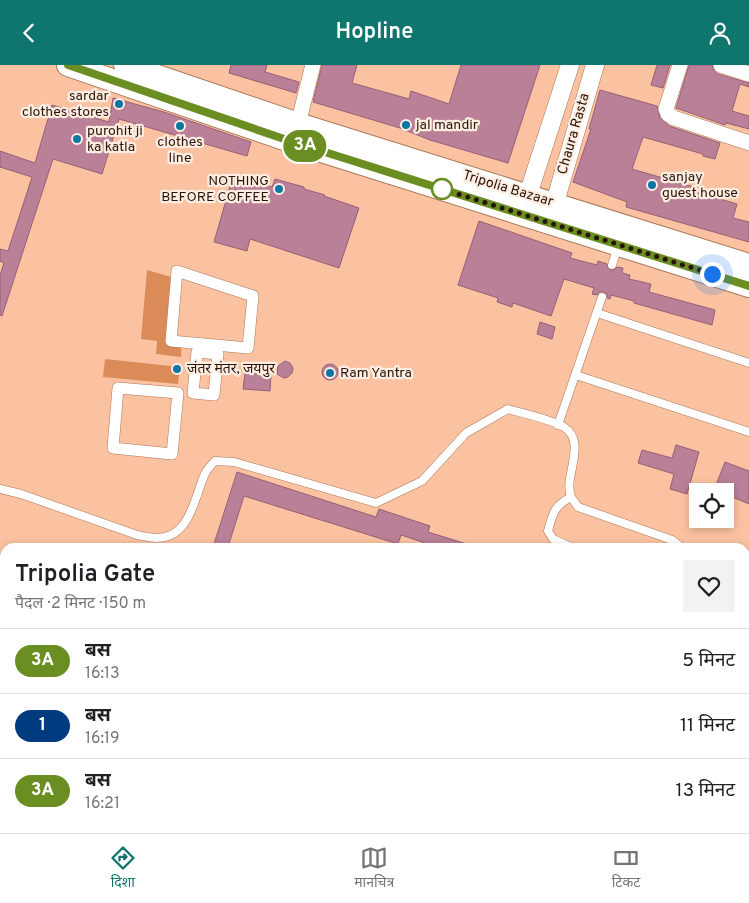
<!DOCTYPE html>
<html lang="hi">
<meta charset="utf-8">
<style>
:root{--surface:#fff;--page:#f2f2f2;--text:#202124;--muted:#757577;--line:#e0e0e0;--accent:#0f766e}
body{margin:0;font-family:Overpass,"Noto Sans Devanagari",sans-serif;background:var(--page);color:var(--text);height:100vh;display:flex;flex-direction:column;font-size:19px;white-space:nowrap}
*{box-sizing:border-box;margin:0}
p{font-size:16px;color:var(--muted)}
.icon{flex:none;width:28px;height:28px;fill:none;stroke:currentColor;stroke-width:2;stroke-linecap:round;stroke-linejoin:round}
.map{position:relative;flex:1;overflow:hidden}
.drawer{position:absolute;left:0px;top:478px;width:750px;height:291px;display:flex;flex-direction:column;background:var(--surface);border-radius:15px 15px 0 0;box-shadow:0 2px 8px #0003}
.drawer>*{flex:none}
.badge{padding:0 10px;border-radius:16px;font-size:18px;line-height:32px}
.buttons{position:absolute;left:689px;top:418px;display:grid;gap:10px}
.buttons a{display:grid;place-items:center;width:45px;height:45px;border-radius:0px;background:var(--surface);box-shadow:0 2px 8px #0003;font-size:25px}
.you{position:absolute;width:25px;height:25px;margin:-12px;border:4px solid #fff;border-radius:50%;background:#1a73e8;box-shadow:0 0 0 8px #1a73e833}
.map>.badge{position:absolute;translate:-50% -50%;box-shadow:0 0 0 2px #fff}
.round{display:grid;place-items:center;flex:none;width:52px;height:52px;border-radius:0px;background:var(--page)}
.headline{display:flex;align-items:center;justify-content:space-between;height:85px;padding:0 15px}
h1{font-size:24px;font-weight:600;line-height:38px}
ul{padding:0;list-style:none}
li{display:flex;align-items:center;gap:15px;height:65px;padding:0 15px;border-top:1px solid var(--line)}
li div{flex:1}
li b{display:block;font-size:19px}
li em{font-style:normal}
li .badge{min-width:55px;font-weight:700;text-align:center}
header{display:flex;justify-content:space-between;align-items:center;height:65px;padding:0 15px;background:var(--accent);color:#fff;font-size:22px;font-weight:600}
.menu{display:flex;justify-content:space-around;align-items:center;height:70px;border-top:1px solid var(--line);background:var(--surface);font-size:14px;color:var(--muted)}
.menu a{display:grid;justify-items:center;gap:2px}
.menu .current{color:var(--accent)}
.map>svg:first-child{display:block}
.green{fill:#da8b57}
.building{fill:#ba8097;stroke:#975f77}
.lines{fill:none;stroke-linecap:round;stroke-linejoin:round}
.service-casing{stroke:#ab7858;stroke-width:9}
.pedestrian-casing{stroke:#ab7858;stroke-width:12}
.minor-casing{stroke:#ab7858;stroke-width:16}
.tertiary-casing{stroke:#ab7858;stroke-width:19}
.primary-casing{stroke:#ab7858;stroke-width:24}
.service{stroke:#fff;stroke-width:8}
.pedestrian{stroke:#fff;stroke-width:11}
.minor{stroke:#fff;stroke-width:15}
.tertiary{stroke:#fff;stroke-width:18}
.primary{stroke:#fff;stroke-width:22}
.line-casing{stroke:#fff;stroke-width:11}
.line{stroke:#6b8e23;stroke-width:8}
.walk{stroke:#291508;stroke-width:5;stroke-dasharray:0 9}
.poi-dot{fill:#0c77a2;stroke:#feede2;stroke-width:2}
.stop-dot{fill:#fff;stroke:#6b8e23;stroke-width:2.5}
.labels{text-anchor:middle;dominant-baseline:central;stroke-width:4.5;stroke-linejoin:round;paint-order:stroke}
.poi-label{font-size:14px;fill:#291508;stroke:#feede2;text-anchor:start}
.street-label{font-size:14px;fill:#291508;stroke:#feede2}
</style>
<header><svg class="icon" aria-label="back" viewBox="0 0 24 24"><path d="M15 5l-7 7 7 7"/></svg>Hopline<svg class="icon" aria-label="person" viewBox="0 0 24 24"><circle cx="12" cy="8" r="4"/><path d="M4 21q1-7 8-7t8 7"/></svg></header>
<div class="map">
<svg width="749" height="768" viewBox="0 0 749 768">
<rect width="100%" height="100%" fill="#fac2a0"/>
<g class="green">
<polygon points="147,205 171,212 167,274 182,275 181,292 156,289 157,276 141,274"/>
<polygon points="105,294 180,302 178,319 103,312"/>
</g>
<g class="building">
<polygon points="231,0 267,0 265,7 299,17 296,28 229,8"/>
<polygon points="322,0 357,0 352,18 409,34 411,26 449,39 461,0 540,0 508,98 430,75 400,63 313,37"/>
<polygon points="657,0 670,0 663,23 651,20"/>
<polygon points="689,0 712,0 714,6 718,9 749,18 749,22 740,19 732,46 749,51 749,64 726,58 725,60 676,43"/>
<polygon points="600,25 657,41 660,53 669,61 720,78 715,94 703,91 703,89 643,72 632,104 694,122 693,126 737,139 733,153 749,157 749,177 626,142 627,137 573,117 591,64 589,64"/>
<polygon points="113,33 164,47 251,77 247,91 119,54 102,109 53,94 2,251 0,250 0,210 4,198 0,196 0,184 8,186 32,112 0,102 0,86 35,98 52,40 109,57"/>
<polygon points="233,111 272,122 275,114 304,122 304,124 325,130 324,131 359,143 339,203 250,174 247,186 214,177"/>
<polygon points="479,156 572,188 570,193 597,200 598,196 607,199 608,203 611,205 615,204 617,202 623,203 622,208 630,210 629,214 651,219 649,227 715,245 712,260 634,238 634,236 611,230 610,234 607,233 607,229 603,227 599,227 597,230 592,229 594,223 564,214 551,251 513,238 512,242 497,237 498,233 458,220"/>
<polygon points="540,257 555,262 552,274 537,269"/>
<polygon points="285,296 290,298 293,303 292,308 288,312 284,313 277,309 278,301"/>
<circle cx="330" cy="307" r="8"/>
<polygon points="245,308 271,310 270,326 243,324"/>
<polygon points="676,380 699,387 687,429 670,424 674,409 638,398 642,385 672,393"/>
<polygon points="725,397 749,406 749,439 725,429 725,426 714,425"/>
<polygon points="237,407 376,452 379,444 430,461 428,467 470,480 469,482 423,482 425,478 401,470 398,479 244,431 228,482 213,482"/>
</g>
<g class="lines">
<g class="service-casing">
<g id="service">
<polyline points="612,200 618,181"/>
<polyline points="597,248 749,298"/>
<polyline points="576,310 749,367"/>
<polyline points="558,360 602,232"/>
<path d="M 0,424 L 21,429 L 137,470 C 143,471 150,473 156,473 C 191,473 194,432 205,409 C 207,404 211,400 215,396 L 234,397 L 376,438 L 422,416 L 466,368 L 508,344 C 522,348 553,355 564,362 C 588,378 563,411 571,432 C 573,435 576,439 578,442 L 672,475 L 681,482"/>
<path d="M 571,482 L 553,474 L 548,466 C 553,448 554,441 571,432"/>
<polyline points="0,510 5,512"/>
<polyline points="745,516 749,518"/>
<polyline points="745,543 749,545"/>
<polyline points="0,679 5,680"/>
<polyline points="6,768 7,764"/>
<polyline points="563,768 565,764"/>
</g>
</g>
<g class="pedestrian-casing">
<g id="pedestrian">
<polygon points="177,206 253,231 248,283 171,276"/>
<polygon points="197,287 218,289 214,330 193,328"/>
<polygon points="118,323 178,328 172,389 113,383"/>
</g>
</g>
<g class="minor-casing">
<g id="minor">
<polyline points="680,0 666,44 668,49 674,53 749,78"/>
<polyline points="721,0 749,9"/>
<polyline points="298,59 313,0"/>
</g>
</g>
<g class="tertiary-casing">
<g id="tertiary">
<polyline points="524,142 570,0"/>
<polyline points="551,151 595,0"/>
</g>
</g>
<g class="primary-casing">
<g id="primary">
<polyline points="68,0 293,77 749,221"/>
<polyline points="125,0 298,59 749,200"/>
</g>
</g>
<use href="#service" class="service"/>
<use href="#pedestrian" class="pedestrian"/>
<use href="#minor" class="minor"/>
<use href="#tertiary" class="tertiary"/>
<use href="#primary" class="primary"/>
</g>
<g class="lines">
<g class="line-casing">
<polyline id="line" points="68,0 293,77 749,221"/>
</g>
<use href="#line" class="line"/>
<polyline class="walk" points="442,124 712,209"/>
</g>
<g class="poi-dot">
<circle cx="119" cy="39" r="5"/>
<circle cx="406" cy="60" r="5"/>
<circle cx="180" cy="61" r="5"/>
<circle cx="77" cy="74" r="5"/>
<circle cx="652" cy="120" r="5"/>
<circle cx="279" cy="124" r="5"/>
<circle cx="177" cy="304" r="5"/>
<circle cx="330" cy="308" r="5"/>
</g>
<circle class="stop-dot" cx="442" cy="124" r="10"/>
<g class="labels">
<g class="poi-label">
<text x="109" y="31" text-anchor="end">sardar<tspan x="109" dy="16">clothes stores</tspan></text>
<text x="416" y="60">jal mandir</text>
<text x="87" y="66">purohit ji<tspan x="87" dy="16">ka katla</tspan></text>
<text x="180" y="77" text-anchor="middle">clothes<tspan x="180" dy="16">line</tspan></text>
<text x="662" y="112">sanjay<tspan x="662" dy="16">guest house</tspan></text>
<text x="269" y="116" text-anchor="end">NOTHING<tspan x="269" dy="16">BEFORE COFFEE</tspan></text>
<text x="187" y="304">जंतर मंतर, जयपुर</text>
<text x="340" y="308">Ram Yantra</text>
</g>
<g class="street-label">
<text transform="translate(574 69) rotate(-74)">Chaura Rasta</text>
<text transform="translate(508 124) rotate(17)">Tripolia Bazaar</text>
</g>
</g>
</svg>
<div class="buttons">
<a><svg class="icon" aria-label="locate" viewBox="0 0 24 24"><circle cx="12" cy="12" r="6"/><path d="M12 2v4M12 18v4M2 12h4M18 12h4"/></svg></a>
</div>
<div class="you" style="left:712px;top:209px"></div>
<b class="badge" style="left:305px;top:81px;background:#6b8e23;color:#fff">3A</b>
<section class="drawer">
<div class="headline"><div><h1>Tripolia Gate</h1><p>पैदल · 2 मिनट · 150 m</p></div><a class="round"><svg class="icon" aria-label="heart" viewBox="0 0 24 24"><path d="M12 20l-8-8c-3-5 5-10 8-4 3-6 11-1 8 4z"/></svg></a></div>
<ul>
<li><span class="badge" style="background:#6b8e23;color:#fff">3A</span><div><b>बस</b><p>16:13</p></div><em>5 मिनट</em></li>
<li><span class="badge" style="background:#003b80;color:#fff">1</span><div><b>बस</b><p>16:19</p></div><em>11 मिनट</em></li>
<li><span class="badge" style="background:#6b8e23;color:#fff">3A</span><div><b>बस</b><p>16:21</p></div><em>13 मिनट</em></li>
</ul>
</section>
</div>
<nav class="menu">
<a class="current"><svg class="icon" aria-label="directions" viewBox="0 0 24 24"><path d="M12 3l9 9-9 9-9-9zM9 14v-3h6M13 9l2 2-2 2"/></svg>दिशा</a>
<a><svg class="icon" aria-label="map" viewBox="0 0 24 24"><path d="M3 6l6-2 6 2 6-2v14l-6 2-6-2-6 2zM9 4v14M15 6v14"/></svg>मानचित्र</a>
<a><svg class="icon" aria-label="tickets" viewBox="0 0 24 24"><path d="M3 7h18v10H3zM15 7v10"/></svg>टिकट</a>
</nav>
